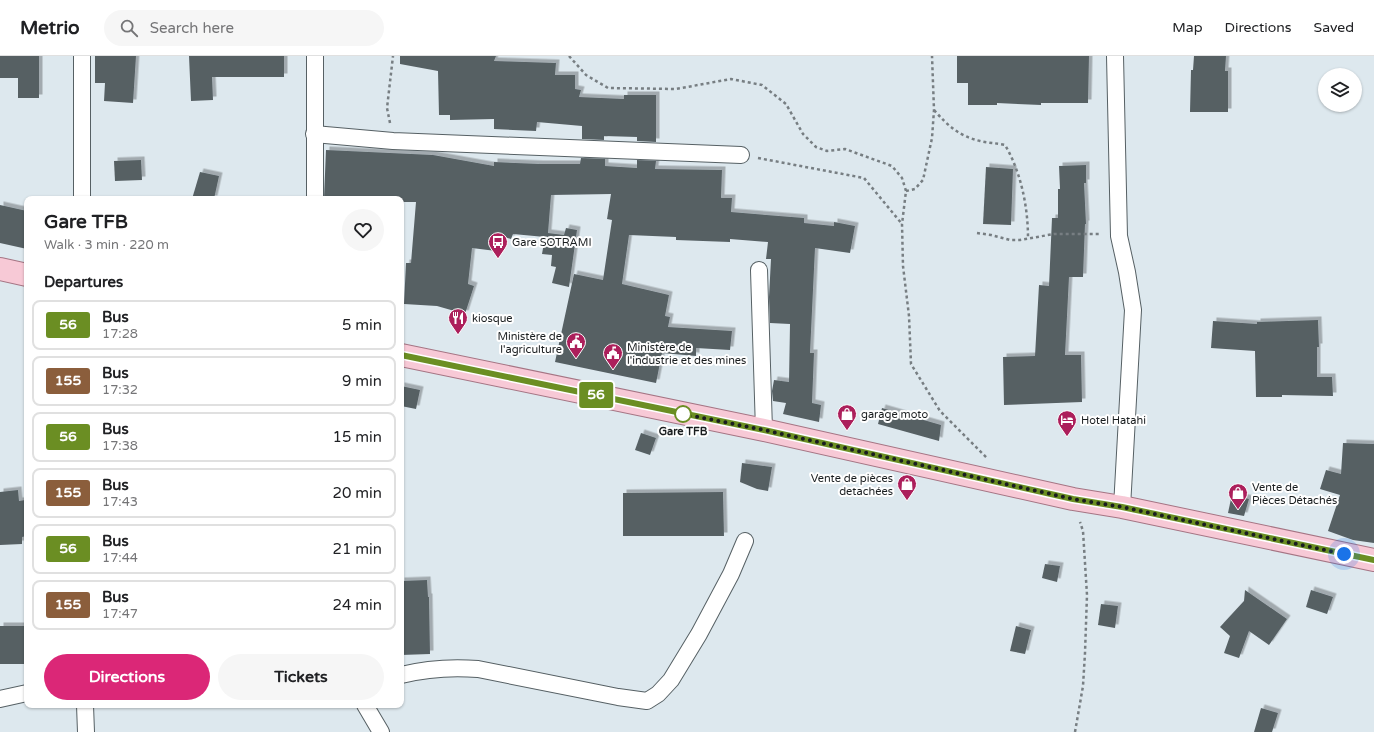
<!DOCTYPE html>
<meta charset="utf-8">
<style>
:root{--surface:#fff;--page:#f6f6f6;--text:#202124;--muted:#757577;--line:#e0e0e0;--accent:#db2777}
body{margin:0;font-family:"Varela Round",sans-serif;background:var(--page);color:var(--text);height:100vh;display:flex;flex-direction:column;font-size:15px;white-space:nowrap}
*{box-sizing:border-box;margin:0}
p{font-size:13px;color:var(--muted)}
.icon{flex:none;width:22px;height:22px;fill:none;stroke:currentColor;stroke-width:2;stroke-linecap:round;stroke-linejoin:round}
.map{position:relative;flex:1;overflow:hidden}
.side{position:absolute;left:24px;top:140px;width:380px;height:512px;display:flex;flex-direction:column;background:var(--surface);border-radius:8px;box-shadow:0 1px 3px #0004}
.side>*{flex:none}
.badge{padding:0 8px;border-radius:3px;font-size:14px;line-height:26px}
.tools{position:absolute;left:1318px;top:12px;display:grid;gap:8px}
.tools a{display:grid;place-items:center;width:44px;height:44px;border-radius:50%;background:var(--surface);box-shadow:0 1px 3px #0004;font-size:20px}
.you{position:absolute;width:20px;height:20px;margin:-10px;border:3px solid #fff;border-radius:50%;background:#1a73e8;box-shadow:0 0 0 6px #1a73e833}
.map>.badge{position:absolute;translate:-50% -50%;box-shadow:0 0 0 2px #fff}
h2{padding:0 20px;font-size:15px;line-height:36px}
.round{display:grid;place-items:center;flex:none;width:42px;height:42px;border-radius:21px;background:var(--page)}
.overview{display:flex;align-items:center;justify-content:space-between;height:68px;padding:0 20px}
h1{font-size:19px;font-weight:700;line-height:30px}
.cta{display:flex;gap:8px;margin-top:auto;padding:8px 20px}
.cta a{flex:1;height:46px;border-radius:24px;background:var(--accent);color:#fff;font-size:16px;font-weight:700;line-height:46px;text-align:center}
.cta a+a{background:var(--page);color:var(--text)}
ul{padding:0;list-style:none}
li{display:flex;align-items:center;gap:12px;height:50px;margin:0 8px 6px;padding:0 12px;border:2px solid var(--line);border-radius:8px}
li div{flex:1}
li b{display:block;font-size:15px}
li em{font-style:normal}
li .badge{min-width:44px;font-weight:700;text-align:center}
header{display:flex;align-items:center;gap:24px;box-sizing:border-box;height:56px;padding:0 20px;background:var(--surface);border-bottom:1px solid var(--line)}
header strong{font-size:19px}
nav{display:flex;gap:22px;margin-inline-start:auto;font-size:14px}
.search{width:280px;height:36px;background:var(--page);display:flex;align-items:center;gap:10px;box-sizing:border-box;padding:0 14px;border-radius:22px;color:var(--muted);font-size:15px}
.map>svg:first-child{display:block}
.building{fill:#566064;filter:url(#shadow)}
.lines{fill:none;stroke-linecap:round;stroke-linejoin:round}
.street-casing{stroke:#566064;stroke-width:18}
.primary-casing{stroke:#a57584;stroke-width:24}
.path{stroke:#777e82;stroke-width:2.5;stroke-dasharray:3 3;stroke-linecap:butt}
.street{stroke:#fff;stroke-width:16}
.primary{stroke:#f7c9d6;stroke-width:22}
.line-casing{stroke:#fff;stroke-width:9}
.line{stroke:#6b8e23;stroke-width:6}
.walk{stroke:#191d1f;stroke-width:4;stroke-dasharray:0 7.2}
.stop-dot{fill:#fff;stroke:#6b8e23;stroke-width:2}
.labels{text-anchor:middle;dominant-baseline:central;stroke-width:4;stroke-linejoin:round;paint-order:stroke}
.poi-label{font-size:11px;fill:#191d1f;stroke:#fff;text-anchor:start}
.stop-label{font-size:11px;font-weight:bold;fill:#191d1f;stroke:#fff}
</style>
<header>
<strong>Metrio</strong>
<div class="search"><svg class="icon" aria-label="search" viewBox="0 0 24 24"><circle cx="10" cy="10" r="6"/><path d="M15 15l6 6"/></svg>Search here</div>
<nav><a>Map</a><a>Directions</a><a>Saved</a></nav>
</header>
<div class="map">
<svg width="1374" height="676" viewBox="0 0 1374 676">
<defs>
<filter id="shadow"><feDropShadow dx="3.5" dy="-3.5" stdDeviation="0" flood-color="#0004"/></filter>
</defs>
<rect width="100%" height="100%" fill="#dde8ee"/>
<g class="building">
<polygon points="0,0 39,0 39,42 18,42 18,22 0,22"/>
<polygon points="95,0 136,0 133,47 104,45 105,27 95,27"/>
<polygon points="189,0 284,0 284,21 212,21 213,44 191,45"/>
<polygon points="400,0 496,0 494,5 556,7 555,19 575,19 575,33 581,34 579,41 624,43 624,39 656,39 656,86 637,85 637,81 604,80 604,84 582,83 582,70 537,66 536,75 513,74 494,73 494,63 450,64 450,59 439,59 438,15 400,8"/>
<polygon points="957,0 1089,0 1088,47 1041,47 1041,49 997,47 997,49 968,49 968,27 957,27"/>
<polygon points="1194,0 1226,0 1225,15 1228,15 1228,56 1190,56 1191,14 1193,14"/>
<polygon points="326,94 433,99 494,110 494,106 540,108 580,108 581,102 605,103 605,110 637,112 637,104 656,105 655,113 722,114 721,142 732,142 731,156 804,162 804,167 834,170 834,166 855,170 850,197 815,192 810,297 814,297 812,347 821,349 819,366 783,358 786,347 773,345 772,335 774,324 789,326 790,268 770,267 769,241 771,203 766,203 768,186 730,183 730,186 676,184 676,181 629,179 622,228 669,239 665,260 670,261 668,271 732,275 730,294 696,292 696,300 662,297 656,327 555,306 574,218 603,224 612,164 607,163 611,138 551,139 548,177 564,179 566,172 577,174 569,231 552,227 556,211 551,210 552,199 542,198 545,181 513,178 511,183 498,179 496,195 472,192 468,228 474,230 465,258 437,250 404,248 406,207 411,207 416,146 401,146 401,143 324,142"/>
<polygon points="141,104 142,124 115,125 114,105"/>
<polygon points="1086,109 1086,127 1084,127 1086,168 1085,168 1083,221 1069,221 1065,299 1081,299 1082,346 1004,349 1003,301 1035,300 1039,229 1049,230 1052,162 1058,162 1058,133 1060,133 1059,110"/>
<polygon points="986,111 1013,113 1011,169 983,168"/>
<polygon points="200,116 219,120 214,143 192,143"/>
<polygon points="0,149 27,155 27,193 0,187"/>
<polygon points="1318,264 1319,291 1317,291 1317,321 1332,321 1333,340 1282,339 1282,341 1256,341 1255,295 1211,292 1213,265 1257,268 1257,266"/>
<polygon points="401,330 420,334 416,353 401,350"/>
<polygon points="882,352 941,369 939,385 878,368"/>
<polygon points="641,377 656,382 650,399 635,394"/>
<polygon points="1343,387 1374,388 1374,487 1353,484 1328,475 1340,439 1320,433 1326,414 1341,418"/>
<polygon points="742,407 772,411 768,435 757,433 740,426"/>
<polygon points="18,434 19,445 25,444 27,480 22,481 22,488 0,489 0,436"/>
<polygon points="723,436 724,480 623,480 623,437"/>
<polygon points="1232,438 1249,443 1244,460 1228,457"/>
<polygon points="1045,508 1060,510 1057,526 1042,522"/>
<polygon points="427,524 428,541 429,541 430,598 401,599 401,525"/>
<polygon points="1245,534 1287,563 1269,589 1249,575 1239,602 1224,597 1230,580 1220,571 1244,545"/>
<polygon points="1311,534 1333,541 1327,558 1306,551"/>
<polygon points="1101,548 1118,550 1115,572 1098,569"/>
<rect x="0" y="570" width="27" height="38"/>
<polygon points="1016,570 1031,574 1025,598 1010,595"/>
<polygon points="1261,652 1278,657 1272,676 1254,676"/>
</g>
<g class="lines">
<g class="street-casing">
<g id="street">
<polyline points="1115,0 1119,180 1127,216 1133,254 1122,451"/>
<polyline points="314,78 393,85 741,99"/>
<polyline points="82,143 82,0"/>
<polyline points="315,143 315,0"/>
<polyline points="759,214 764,374"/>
<path d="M 401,619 C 425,613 453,611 478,613 L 618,641 L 647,645 L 658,638 L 671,624 L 699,578 L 731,518 L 745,485"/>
<polyline points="0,643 27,637"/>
<polyline points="85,649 86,676"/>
<polyline points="365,649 381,676"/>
</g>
</g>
<g class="primary-casing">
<g id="primary">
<polyline points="0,213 27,219"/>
<polyline points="401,299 764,374 1073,443 1122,451 1374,504"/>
</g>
</g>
<g class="path">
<polyline points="569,0 586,19 608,32 676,33 731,23 762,29 786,48 803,78 816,91 827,95 845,93 892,110 902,122 906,135 902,168 903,210 909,260 911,308 940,355 988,403"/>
<path d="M 934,54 C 948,70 959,80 980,85 C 988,87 996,87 1005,89 C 1021,116 1028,151 1028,182"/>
<polyline points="390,67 387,52 393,0"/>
<polyline points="758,102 864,122 902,168"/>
<polyline points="906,135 915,133 923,124 932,82 934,54 932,0"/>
<polyline points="977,177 991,179 1010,184 1020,184 1054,178 1101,178"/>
<polyline points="1075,676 1083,630 1085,597 1087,539 1083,475 1080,466"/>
</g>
<use href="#street" class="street"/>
<use href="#primary" class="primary"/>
</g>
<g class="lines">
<g class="line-casing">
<polyline id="line" points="401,299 764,374 1073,443 1122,451 1374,504"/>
</g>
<use href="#line" class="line"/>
<polyline class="walk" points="683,358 764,374 1073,443 1122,451 1344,498"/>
</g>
<defs>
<g id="bus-pin" transform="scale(1)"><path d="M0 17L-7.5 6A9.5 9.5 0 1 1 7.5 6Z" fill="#ac1f5b" stroke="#fff"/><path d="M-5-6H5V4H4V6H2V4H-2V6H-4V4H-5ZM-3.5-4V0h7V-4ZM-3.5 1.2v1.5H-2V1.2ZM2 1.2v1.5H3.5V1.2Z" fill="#fff"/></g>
<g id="restaurant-pin" transform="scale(1)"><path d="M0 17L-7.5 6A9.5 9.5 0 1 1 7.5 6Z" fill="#ac1f5b" stroke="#fff"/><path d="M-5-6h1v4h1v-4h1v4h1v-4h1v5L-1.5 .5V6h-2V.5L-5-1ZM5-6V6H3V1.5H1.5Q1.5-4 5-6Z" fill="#fff"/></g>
<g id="civic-pin" transform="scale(1)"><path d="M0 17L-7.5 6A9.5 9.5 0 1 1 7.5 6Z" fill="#ac1f5b" stroke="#fff"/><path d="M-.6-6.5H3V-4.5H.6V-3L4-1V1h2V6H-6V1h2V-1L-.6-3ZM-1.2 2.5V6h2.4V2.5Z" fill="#fff"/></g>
<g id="shop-pin" transform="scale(1)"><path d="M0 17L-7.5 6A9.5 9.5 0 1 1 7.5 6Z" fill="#ac1f5b" stroke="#fff"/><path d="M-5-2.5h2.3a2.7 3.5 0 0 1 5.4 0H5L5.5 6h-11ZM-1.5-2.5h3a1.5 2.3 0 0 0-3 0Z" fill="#fff"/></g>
<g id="hotel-pin" transform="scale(1)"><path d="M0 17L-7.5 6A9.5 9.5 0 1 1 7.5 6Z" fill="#ac1f5b" stroke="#fff"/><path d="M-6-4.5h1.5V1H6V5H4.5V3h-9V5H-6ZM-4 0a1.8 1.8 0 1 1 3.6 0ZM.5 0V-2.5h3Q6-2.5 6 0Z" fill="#fff"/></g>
</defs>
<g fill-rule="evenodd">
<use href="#bus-pin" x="498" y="186"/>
<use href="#restaurant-pin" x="458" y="262"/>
<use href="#civic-pin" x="576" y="286"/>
<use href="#civic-pin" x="613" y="297"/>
<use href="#shop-pin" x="847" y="358"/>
<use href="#hotel-pin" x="1067" y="364"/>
<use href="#shop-pin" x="907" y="428"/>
<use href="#shop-pin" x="1238" y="437"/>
</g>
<circle class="stop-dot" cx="683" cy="358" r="8"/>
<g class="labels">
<g class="poi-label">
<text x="512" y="186">Gare SOTRAMI</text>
<text x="472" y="262">kiosque</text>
<text x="562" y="280" text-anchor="end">Ministère de<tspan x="562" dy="13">l'agriculture</tspan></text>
<text x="627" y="291">Ministère de<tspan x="627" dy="13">l'industrie et des mines</tspan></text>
<text x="861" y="358">garage moto</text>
<text x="1081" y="364">Hotel Hatahi</text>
<text x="893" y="422" text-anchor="end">Vente de pièces<tspan x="893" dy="13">detachées</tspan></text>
<text x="1252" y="431">Vente de<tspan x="1252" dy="13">Pièces Détachés</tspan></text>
</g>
<g class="stop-label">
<text x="683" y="375">Gare TFB</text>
</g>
</g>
</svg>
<div class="tools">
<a><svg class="icon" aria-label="layers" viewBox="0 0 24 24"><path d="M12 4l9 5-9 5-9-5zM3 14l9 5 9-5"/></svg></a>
</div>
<div class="you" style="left:1344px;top:498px"></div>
<b class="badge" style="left:596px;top:339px;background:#6b8e23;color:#fff">56</b>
<section class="side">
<div class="overview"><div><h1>Gare TFB</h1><p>Walk · 3 min · 220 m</p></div><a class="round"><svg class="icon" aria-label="heart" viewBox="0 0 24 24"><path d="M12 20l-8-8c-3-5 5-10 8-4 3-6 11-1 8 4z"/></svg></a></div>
<h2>Departures</h2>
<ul>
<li><span class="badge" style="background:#6b8e23;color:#fff">56</span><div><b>Bus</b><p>17:28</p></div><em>5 min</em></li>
<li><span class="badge" style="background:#8b5e3c;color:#fff">155</span><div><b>Bus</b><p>17:32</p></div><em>9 min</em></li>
<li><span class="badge" style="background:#6b8e23;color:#fff">56</span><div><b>Bus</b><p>17:38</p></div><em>15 min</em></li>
<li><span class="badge" style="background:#8b5e3c;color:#fff">155</span><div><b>Bus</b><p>17:43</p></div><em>20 min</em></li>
<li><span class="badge" style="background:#6b8e23;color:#fff">56</span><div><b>Bus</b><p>17:44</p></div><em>21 min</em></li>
<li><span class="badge" style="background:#8b5e3c;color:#fff">155</span><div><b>Bus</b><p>17:47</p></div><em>24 min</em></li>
</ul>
<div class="cta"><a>Directions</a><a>Tickets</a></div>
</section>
</div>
